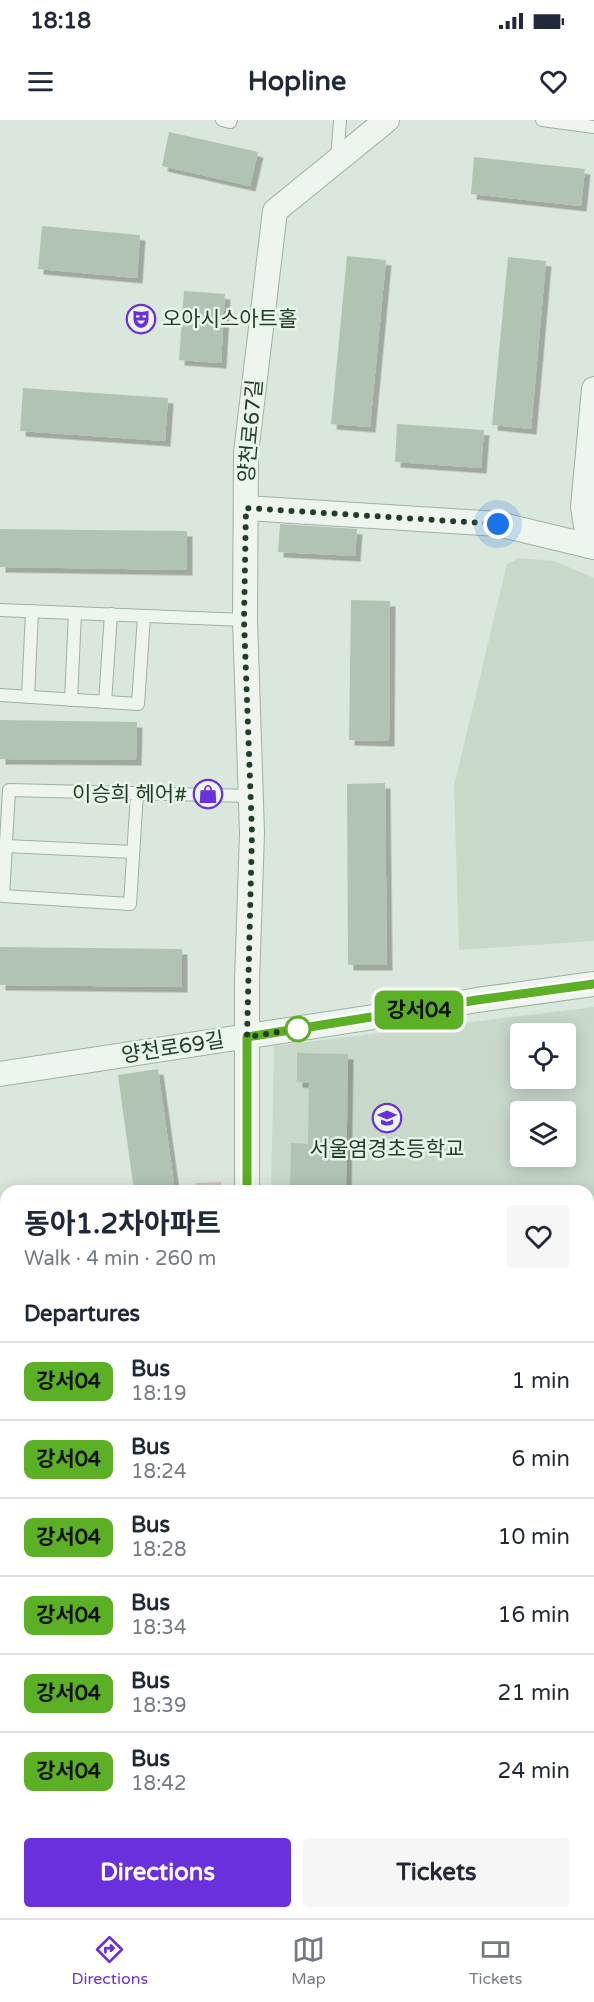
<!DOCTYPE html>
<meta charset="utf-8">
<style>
:root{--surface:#fff;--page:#f6f6f7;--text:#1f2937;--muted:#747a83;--line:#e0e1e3;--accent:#6a30db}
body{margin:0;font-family:"Varela Round","Noto Sans KR",sans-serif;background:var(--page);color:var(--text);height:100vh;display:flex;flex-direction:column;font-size:22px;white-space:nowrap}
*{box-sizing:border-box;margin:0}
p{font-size:20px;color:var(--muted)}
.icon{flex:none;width:33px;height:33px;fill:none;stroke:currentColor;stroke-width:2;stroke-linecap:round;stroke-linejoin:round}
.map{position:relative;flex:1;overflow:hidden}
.panel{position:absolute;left:0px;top:1065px;width:594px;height:734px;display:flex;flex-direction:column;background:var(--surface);border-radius:18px 18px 0 0;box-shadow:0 3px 15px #0003}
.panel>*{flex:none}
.badge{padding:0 12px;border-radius:9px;font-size:21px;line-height:39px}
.buttons{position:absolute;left:510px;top:903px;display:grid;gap:12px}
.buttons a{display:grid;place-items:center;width:66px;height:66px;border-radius:6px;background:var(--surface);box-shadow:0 3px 15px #0003;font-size:30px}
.you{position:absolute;width:30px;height:30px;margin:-15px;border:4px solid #fff;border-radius:50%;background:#1a73e8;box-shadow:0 0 0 9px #1a73e833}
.map>.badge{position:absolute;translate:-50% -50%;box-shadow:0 0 0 3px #fff}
h2{padding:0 24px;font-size:22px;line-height:54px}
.round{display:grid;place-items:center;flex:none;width:63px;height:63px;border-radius:6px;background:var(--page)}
.headline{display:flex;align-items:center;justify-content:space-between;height:102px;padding:0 24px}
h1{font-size:28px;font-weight:700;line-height:45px}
.cta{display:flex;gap:12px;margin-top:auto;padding:12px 24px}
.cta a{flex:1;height:69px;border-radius:6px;background:var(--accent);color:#fff;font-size:24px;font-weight:700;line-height:69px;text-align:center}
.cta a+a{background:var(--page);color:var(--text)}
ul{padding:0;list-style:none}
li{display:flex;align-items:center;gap:18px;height:78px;padding:0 24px;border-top:2px solid var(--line)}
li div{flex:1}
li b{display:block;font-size:22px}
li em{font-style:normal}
li .badge{min-width:66px;font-weight:700;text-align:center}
.status{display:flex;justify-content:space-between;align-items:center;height:42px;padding:0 30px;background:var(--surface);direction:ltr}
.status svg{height:16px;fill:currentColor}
header{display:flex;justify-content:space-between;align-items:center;height:78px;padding:0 24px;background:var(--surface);font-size:27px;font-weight:700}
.dock{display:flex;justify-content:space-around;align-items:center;height:84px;border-top:2px solid var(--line);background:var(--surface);font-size:16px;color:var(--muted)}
.dock a{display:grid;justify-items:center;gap:3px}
.dock .active{color:var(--accent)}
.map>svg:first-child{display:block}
.built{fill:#c8d9ca;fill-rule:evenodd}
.green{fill:#d2c0bb}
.building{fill:#b1c4b3;filter:url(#shadow)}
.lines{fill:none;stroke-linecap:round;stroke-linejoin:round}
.lane-casing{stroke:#9fb1a2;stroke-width:14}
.street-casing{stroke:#9fb1a2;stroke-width:26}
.lane{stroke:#edf5ee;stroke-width:12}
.street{stroke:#edf5ee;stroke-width:24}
.line-casing{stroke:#fff;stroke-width:14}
.line{stroke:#5bb025;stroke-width:9}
.walk{stroke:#233e27;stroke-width:6;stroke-dasharray:0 10.8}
.stop-dot{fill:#fff;stroke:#5bb025;stroke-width:3}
.labels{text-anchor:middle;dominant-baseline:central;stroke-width:5;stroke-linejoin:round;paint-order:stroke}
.poi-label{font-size:21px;fill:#233e27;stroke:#eaf5ea;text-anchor:start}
.street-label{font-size:21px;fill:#233e27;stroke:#eaf5ea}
</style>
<div class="status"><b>18:18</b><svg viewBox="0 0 49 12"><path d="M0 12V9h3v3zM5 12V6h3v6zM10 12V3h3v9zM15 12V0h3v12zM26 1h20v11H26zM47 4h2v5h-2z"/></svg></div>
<header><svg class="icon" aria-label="menu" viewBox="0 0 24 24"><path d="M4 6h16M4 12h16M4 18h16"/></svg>Hopline<svg class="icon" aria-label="heart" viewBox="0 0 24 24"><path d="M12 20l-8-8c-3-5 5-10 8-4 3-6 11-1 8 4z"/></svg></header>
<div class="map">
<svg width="594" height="1798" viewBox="0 0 594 1798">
<defs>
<filter id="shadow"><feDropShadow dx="5.5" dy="5.5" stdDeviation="0" flood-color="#0004"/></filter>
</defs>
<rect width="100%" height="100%" fill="#dae7dc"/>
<g class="built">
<polygon points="519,438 554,441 594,458 594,821 459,830 454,666 507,444"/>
<path d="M 594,887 L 594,1289 L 588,1289 L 588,1071 L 271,1071 L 274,926 ZM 520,914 L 566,914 L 566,958 L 520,958 ZM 520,992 L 566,992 L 566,1036 L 520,1036 Z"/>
<polygon points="588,1308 594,1312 594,1490 588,1485"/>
</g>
<polygon class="green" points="221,1062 221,1071 197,1071 196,1063"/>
<g class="building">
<polygon points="169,12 258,32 250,66 162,46"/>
<polygon points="474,37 585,49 581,86 471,74"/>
<polygon points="42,106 140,115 137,158 38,149"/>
<polygon points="347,136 386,140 370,307 331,304"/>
<polygon points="508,137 546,141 531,309 492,305"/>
<polygon points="184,171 225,174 221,243 179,240"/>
<polygon points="23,268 168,278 165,321 20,311"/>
<polygon points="397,304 484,310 481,348 395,342"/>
<polygon points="280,404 357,409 355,436 278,432"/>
<polygon points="0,409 187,411 187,450 0,447"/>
<polygon points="351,480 390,481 389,621 349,620"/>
<polygon points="0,600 137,602 136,640 0,639"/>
<polygon points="385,663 387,845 348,845 347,664"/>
<polygon points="0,827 182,829 182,867 0,865"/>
<polygon points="297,933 348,934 346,1071 290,1071 291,1023 308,1024 309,963 297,962"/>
<polygon points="158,949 175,1071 134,1071 118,955"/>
</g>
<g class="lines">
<g class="lane-casing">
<g id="lane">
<polyline points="222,0 230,2 231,0"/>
<polyline points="542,0 594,7"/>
<polyline points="337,41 340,0"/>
<polyline points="0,490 245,500"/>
<polyline points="0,575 138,584 144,496"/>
<polyline points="28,577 32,491"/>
<polyline points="71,580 75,493"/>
<polyline points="105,582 111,494"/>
<polyline points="137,674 130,784 3,776 9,670 251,676"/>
<polyline points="6,726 133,732"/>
<polyline points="0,1408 3,1408 6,1401"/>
<polyline points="588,1502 594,1507"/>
<polyline points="588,1592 594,1584"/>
<polyline points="0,1596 6,1596"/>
<polyline points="588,1696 594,1702 594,1708 588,1715"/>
<polyline points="383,1792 392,1798"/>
<polyline points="511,1798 516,1792"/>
</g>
</g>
<g class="street-casing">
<g id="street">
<polyline points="246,388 498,404 594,427"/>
<polyline points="589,425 583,387 594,269"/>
<polyline points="0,954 426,889 477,880 594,864"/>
<polyline points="247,1071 247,861 252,713 245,500 246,333 275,91 387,0"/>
<polyline points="0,1280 6,1280"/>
<polyline points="588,1301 594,1302"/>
<polyline points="0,1665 6,1665"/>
<polyline points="588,1747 594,1742"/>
<polyline points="277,1792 277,1797 280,1798"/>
<polyline points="528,1798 534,1792"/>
</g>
</g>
<use href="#lane" class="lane"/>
<use href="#street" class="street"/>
</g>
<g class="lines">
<g class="line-casing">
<polyline id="line" points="247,1071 247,917 477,880 594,864"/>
</g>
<use href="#line" class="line"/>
<polyline class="walk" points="298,909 247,917 252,713 244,500 246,388 498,404"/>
</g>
<defs>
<g id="theatre-ring" transform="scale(1.5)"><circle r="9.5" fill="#eaf5ea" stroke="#6a30db" stroke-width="1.5"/><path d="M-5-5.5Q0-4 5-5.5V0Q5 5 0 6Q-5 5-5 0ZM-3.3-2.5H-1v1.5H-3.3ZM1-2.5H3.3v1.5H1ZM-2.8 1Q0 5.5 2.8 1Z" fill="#6a30db"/></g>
<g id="shop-ring" transform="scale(1.5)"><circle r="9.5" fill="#eaf5ea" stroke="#6a30db" stroke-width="1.5"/><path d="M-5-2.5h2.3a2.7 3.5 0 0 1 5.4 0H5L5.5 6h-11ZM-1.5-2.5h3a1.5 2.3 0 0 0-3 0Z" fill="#6a30db"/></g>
<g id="school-ring" transform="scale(1.5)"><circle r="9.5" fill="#eaf5ea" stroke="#6a30db" stroke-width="1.5"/><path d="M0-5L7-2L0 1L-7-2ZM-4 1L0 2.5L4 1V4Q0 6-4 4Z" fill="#6a30db"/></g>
</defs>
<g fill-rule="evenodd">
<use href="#theatre-ring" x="141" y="199"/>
<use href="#shop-ring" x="208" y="674"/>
<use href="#school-ring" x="387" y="998"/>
</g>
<circle class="stop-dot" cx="298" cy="909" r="12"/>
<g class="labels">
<g class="poi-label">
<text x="162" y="199">오아시스아트홀</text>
<text x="187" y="674" text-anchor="end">이승희 헤어#</text>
<text x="387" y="1029" text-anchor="middle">서울염경초등학교</text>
</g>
<g class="street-label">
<text transform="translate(251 311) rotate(-85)">양천로67길</text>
<text transform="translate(173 928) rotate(-9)">양천로69길</text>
</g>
</g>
</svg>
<div class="buttons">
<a><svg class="icon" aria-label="locate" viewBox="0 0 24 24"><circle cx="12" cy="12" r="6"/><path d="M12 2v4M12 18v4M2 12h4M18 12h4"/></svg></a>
<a><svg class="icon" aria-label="layers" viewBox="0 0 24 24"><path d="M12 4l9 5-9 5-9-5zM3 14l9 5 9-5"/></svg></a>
</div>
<div class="you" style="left:498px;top:404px"></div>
<b class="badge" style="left:419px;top:890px;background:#5bb025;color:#111">강서04</b>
<section class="panel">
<div class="headline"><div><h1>동아1.2차아파트</h1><p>Walk · 4 min · 260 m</p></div><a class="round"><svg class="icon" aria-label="heart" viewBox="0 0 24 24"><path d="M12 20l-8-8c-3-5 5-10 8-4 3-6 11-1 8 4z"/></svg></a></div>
<h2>Departures</h2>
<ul>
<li><span class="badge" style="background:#5bb025;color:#111">강서04</span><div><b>Bus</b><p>18:19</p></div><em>1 min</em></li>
<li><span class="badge" style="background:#5bb025;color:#111">강서04</span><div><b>Bus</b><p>18:24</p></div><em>6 min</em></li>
<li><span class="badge" style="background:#5bb025;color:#111">강서04</span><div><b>Bus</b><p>18:28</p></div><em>10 min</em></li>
<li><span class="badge" style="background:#5bb025;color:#111">강서04</span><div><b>Bus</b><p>18:34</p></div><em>16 min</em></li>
<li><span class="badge" style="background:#5bb025;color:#111">강서04</span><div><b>Bus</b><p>18:39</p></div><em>21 min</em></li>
<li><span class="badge" style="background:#5bb025;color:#111">강서04</span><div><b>Bus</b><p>18:42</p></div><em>24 min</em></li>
</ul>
<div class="cta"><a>Directions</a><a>Tickets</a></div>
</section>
</div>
<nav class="dock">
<a class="active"><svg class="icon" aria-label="directions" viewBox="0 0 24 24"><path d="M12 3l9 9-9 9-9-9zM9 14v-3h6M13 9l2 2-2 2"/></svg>Directions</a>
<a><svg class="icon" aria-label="map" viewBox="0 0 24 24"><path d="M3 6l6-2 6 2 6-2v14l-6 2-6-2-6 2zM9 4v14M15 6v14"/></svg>Map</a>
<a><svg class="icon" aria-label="tickets" viewBox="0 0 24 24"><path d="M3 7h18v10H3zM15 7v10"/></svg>Tickets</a>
</nav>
